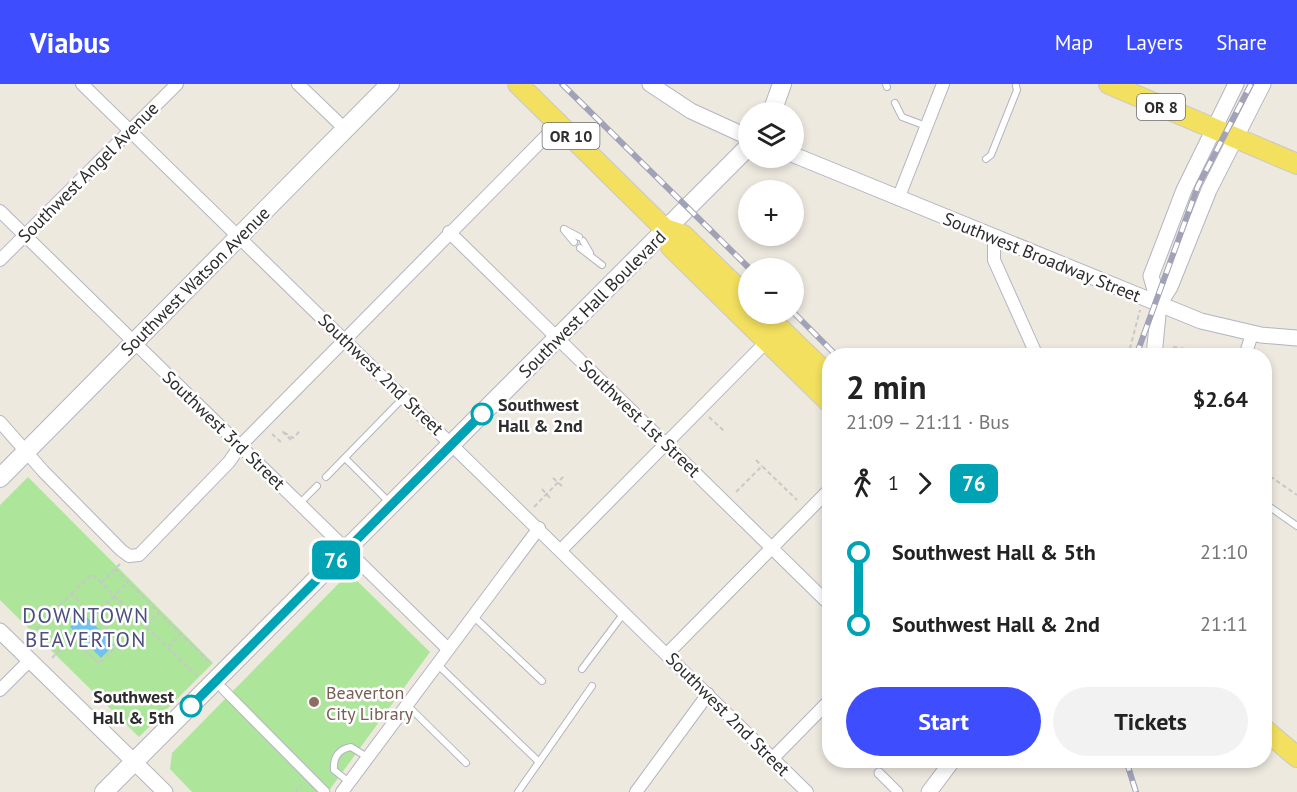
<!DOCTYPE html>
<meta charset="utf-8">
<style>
:root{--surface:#fff;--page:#f2f2f2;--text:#222;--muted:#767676;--accent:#3e4dfd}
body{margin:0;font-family:"PT Sans",sans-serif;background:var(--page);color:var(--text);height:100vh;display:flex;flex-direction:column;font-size:22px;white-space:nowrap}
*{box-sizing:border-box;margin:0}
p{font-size:20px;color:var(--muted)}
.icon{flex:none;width:33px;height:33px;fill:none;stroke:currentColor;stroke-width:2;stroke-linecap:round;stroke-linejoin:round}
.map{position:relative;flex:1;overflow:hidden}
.drawer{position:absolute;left:822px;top:264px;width:450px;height:420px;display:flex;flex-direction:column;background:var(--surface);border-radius:24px;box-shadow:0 3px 9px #0003}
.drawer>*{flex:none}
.badge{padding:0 12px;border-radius:9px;font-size:21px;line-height:39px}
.controls{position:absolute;left:738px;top:18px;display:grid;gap:12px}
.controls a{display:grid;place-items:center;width:66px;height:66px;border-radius:50%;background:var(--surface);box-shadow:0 3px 9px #0003;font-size:30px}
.map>.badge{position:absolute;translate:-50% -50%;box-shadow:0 0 0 3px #fff}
.legs{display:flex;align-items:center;gap:9px;height:66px;padding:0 24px;font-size:20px}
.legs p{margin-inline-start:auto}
.headline{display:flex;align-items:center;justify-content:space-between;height:102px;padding:0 24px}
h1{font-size:33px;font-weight:700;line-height:45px}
.action{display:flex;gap:12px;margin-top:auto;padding:12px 24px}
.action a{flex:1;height:69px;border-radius:36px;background:var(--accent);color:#fff;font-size:24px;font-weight:700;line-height:69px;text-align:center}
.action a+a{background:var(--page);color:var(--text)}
ul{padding:0 24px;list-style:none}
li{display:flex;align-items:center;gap:21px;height:72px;font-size:22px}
li i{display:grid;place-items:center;width:9px;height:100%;margin:0 8px;background:currentColor}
li i::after{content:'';width:15px;height:15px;margin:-8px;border:4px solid;border-radius:50%;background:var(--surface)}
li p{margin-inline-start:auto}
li:first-child i{background:linear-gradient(#0000 50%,currentColor 0)}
li:last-child i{background:linear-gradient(currentColor 50%,#0000 0)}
header{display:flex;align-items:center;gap:36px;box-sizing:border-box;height:84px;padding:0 30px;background:var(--accent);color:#fff}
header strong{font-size:28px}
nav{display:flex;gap:33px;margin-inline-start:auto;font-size:21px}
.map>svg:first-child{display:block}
.green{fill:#ade59b}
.water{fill:#71c2f1}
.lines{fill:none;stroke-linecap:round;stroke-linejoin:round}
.service-casing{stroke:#b3b4c0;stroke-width:8}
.pedestrian-casing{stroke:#b3b4c0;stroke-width:11}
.minor-casing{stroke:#b3b4c0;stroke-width:14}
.tertiary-casing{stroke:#b3b4c0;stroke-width:17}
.secondary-casing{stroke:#b3b4c0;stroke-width:20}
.primary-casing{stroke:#c8c8c8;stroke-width:22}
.path{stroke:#c8c8c8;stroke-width:2;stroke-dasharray:4.5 3;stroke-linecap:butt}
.service{stroke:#fff;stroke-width:6}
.pedestrian{stroke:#fff;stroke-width:9}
.minor{stroke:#fff;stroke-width:12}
.tertiary{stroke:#fff;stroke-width:15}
.secondary{stroke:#fff;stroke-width:18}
.primary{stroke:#f3e05f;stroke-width:20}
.rail-casing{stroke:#a1a2b7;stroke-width:6}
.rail{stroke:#fff;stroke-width:4;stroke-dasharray:11;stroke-linecap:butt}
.line-1-casing{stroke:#fff;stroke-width:14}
.line-1{stroke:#00a3b4;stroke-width:9}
.stop-1-dot{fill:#fff;stroke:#00a3b4;stroke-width:3}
.education-dot{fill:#8d6e63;stroke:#fff;stroke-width:2}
.labels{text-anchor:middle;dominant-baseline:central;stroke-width:5;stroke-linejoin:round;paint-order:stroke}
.shield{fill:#fff;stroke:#6c6c6c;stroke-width:1.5}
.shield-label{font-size:16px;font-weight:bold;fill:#2d2d2d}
.street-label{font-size:18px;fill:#2d2d2d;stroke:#fff}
.stop-label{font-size:18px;font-weight:bold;fill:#2d2d2d;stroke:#fff;text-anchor:start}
.education-label{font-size:18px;fill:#785e54;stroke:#fff;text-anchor:start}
.quarter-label{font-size:21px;letter-spacing:1.5px;fill:#4c4f7f;stroke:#fff}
</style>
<header>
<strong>Viabus</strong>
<nav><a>Map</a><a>Layers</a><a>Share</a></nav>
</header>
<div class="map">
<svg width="1297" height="708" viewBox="0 0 1297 708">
<rect width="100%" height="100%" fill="#eee9df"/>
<g class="green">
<polygon points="28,393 213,579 139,653 0,516 0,421"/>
<polygon points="349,489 430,568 328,708 192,708 170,685 172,669"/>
</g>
<polygon class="water" points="84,530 114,561 101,574 70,543"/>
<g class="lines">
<g class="service-casing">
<g id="service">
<polyline points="886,0 887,3"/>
<polyline points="895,19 902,33 926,42"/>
<polyline points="986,75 991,71 1017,6 1016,2"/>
<polyline points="564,145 579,153"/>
<polyline points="564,146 574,158"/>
<polyline points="583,157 590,169"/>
<polyline points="580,164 602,181"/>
<polyline points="345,374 389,418"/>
<polyline points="326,393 404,313"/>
<polyline points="1264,419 1297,442"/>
<polyline points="299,420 317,402"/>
<polyline points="473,532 542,597"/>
<polyline points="437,580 539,678"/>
<polyline points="582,585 624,529"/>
<polyline points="407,621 466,679"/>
<path d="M 349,698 L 334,686 C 333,673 339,665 351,663 L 367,673"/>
<polyline points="518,708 592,602"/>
</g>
</g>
<g class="pedestrian-casing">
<g id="pedestrian">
<polyline points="223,605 325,708"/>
<polyline points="879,689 898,708"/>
</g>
</g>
<g class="minor-casing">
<g id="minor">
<polyline points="82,0 807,708"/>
<polyline points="298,0 345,45"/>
<polyline points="898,115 943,0"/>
<polyline points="0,127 448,565"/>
<polyline points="449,148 830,521"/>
<polyline points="994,154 994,176 1037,272"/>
<polyline points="0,176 177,0"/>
<polyline points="1245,272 1252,250"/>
<polyline points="0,338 43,387 121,466 129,472 139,471 229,378 240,362 558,40"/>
<polyline points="561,466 771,253"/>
<polyline points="667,570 830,405"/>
<polyline points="0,606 30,576"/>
<polyline points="773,674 830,616"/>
<polyline points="342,708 539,444"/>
<polyline points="636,708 708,610"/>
</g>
</g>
<g class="tertiary-casing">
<g id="tertiary">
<polyline points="650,0 691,27 748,53"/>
<polyline points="794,71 1201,237 1261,251 1297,254"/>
<polyline points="1159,220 1170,203 1209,106 1263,0"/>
<polyline points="1154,272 1159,220 1151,192 1184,106 1236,0"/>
<polyline points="0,547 165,708"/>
<polyline points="929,708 953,676"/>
</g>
</g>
<g class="secondary-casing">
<g id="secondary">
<polyline points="772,28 782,0"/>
<polyline points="0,394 390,0"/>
<polyline points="104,708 748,63"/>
</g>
</g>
<g class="primary-casing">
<g id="primary">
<polyline points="518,0 665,145 683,151 748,214"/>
<polyline points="1109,0 1297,80"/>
<polyline points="665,145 671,163 830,319"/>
<polyline points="765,230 830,293"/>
<polyline points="1264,645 1297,673"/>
</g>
</g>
<g class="path">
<polyline points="1173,263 1206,268 1205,272"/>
<polyline points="1128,272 1140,226"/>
<polyline points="709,333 724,347"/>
<polyline points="272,350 283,360"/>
<polyline points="291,356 282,347 293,354 300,347"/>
<polyline points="756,376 762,382"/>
<polyline points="1264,388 1297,411"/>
<polyline points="553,394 563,403"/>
<polyline points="542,405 551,415"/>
<polyline points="736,408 762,382 797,416"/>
<polyline points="534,423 565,391"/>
<polyline points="115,485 210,579"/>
<polyline points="101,499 120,480"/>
<polyline points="71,510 92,490 197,592"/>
<polyline points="146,541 159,529"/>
<polyline points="72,554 50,532 71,510 94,532"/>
<polyline points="26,556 50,532"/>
<polyline points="168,563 181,550"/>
<polyline points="52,574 72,554 99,580 120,559 94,532 128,498"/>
<polyline points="887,682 892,676"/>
<polyline points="295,708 302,701"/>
</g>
<use href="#service" class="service"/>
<use href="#pedestrian" class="pedestrian"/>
<use href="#minor" class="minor"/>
<use href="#tertiary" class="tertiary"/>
<use href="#secondary" class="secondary"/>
<use href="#primary" class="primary"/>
<g class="rail-casing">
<g id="rail">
<polyline points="562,0 749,184"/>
<polyline points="794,229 837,272"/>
<polyline points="1136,272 1198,102 1251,0"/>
<polyline points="1126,676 1136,708"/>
</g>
</g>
<use href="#rail" class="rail"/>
</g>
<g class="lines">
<g class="line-1-casing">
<polyline id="line-1" points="191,622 482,330"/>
</g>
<use href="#line-1" class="line-1"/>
</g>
<g class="stop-1-dot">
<circle cx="482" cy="330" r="10"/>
<circle cx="191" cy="622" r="10"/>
</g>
<circle class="education-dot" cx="314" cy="618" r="6"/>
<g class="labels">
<g class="shield">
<rect x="1137" y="10" width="48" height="26" rx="4.5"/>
<rect x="542.5" y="39" width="57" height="26" rx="4.5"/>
</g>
<g class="shield-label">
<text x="1161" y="23">OR 8</text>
<text x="571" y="52">OR 10</text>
</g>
<g class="street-label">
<text transform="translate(88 88) rotate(-45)">Southwest Angel Avenue</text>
<text transform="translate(1042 173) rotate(22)">Southwest Broadway Street</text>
<text transform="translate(195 197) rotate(-45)">Southwest Watson Avenue</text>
<text transform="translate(592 220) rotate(-45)">Southwest Hall Boulevard</text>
<text transform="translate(381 290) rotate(44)">Southwest 2nd Street</text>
<text transform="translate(640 334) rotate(44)">Southwest 1st Street</text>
<text transform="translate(224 346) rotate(44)">Southwest 3rd Street</text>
<text transform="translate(728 630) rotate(45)">Southwest 2nd Street</text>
</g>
<g class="stop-label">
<text x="498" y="320">Southwest<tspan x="498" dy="21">Hall &amp; 2nd</tspan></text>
<text x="174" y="612" text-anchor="end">Southwest<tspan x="174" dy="21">Hall &amp; 5th</tspan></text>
</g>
<g class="education-label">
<text x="326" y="608">Beaverton<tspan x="326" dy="21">City Library</tspan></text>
</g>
<g class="quarter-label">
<text x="86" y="531">DOWNTOWN<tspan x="86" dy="24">BEAVERTON</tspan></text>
</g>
</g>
</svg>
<div class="controls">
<a><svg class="icon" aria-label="layers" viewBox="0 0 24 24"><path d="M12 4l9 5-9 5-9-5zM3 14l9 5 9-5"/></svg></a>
<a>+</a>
<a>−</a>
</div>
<b class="badge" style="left:336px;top:476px;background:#00a3b4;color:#fff">76</b>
<section class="drawer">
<div class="headline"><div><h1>2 min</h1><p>21:09 – 21:11 · Bus</p></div><b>$2.64</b></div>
<div class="legs"><svg class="icon" aria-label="walk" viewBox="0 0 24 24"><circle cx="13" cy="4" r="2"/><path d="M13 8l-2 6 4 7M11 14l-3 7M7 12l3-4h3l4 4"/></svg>1<svg class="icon" aria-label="forward" viewBox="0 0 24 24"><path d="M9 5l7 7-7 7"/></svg><b class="badge" style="background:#00a3b4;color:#fff">76</b></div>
<ul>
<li><i style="color:#00a3b4"></i><b>Southwest Hall &amp; 5th</b><p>21:10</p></li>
<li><i style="color:#00a3b4"></i><b>Southwest Hall &amp; 2nd</b><p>21:11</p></li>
</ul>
<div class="action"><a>Start</a><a>Tickets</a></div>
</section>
</div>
